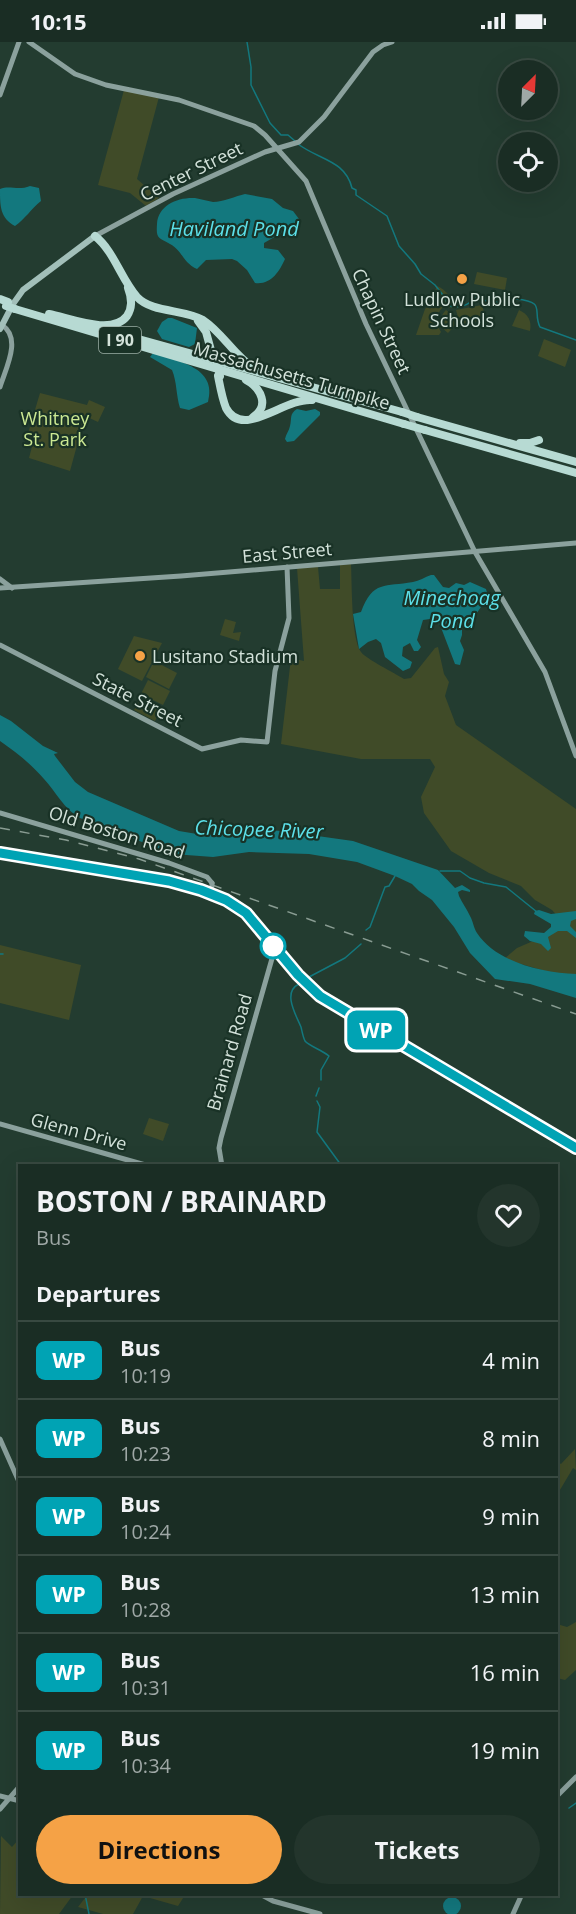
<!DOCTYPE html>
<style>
:root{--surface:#1a2d24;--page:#23352c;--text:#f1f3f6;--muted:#9fa8a6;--line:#384941;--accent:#f5a246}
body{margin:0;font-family:"Open Sans",sans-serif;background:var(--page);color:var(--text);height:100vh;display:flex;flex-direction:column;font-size:22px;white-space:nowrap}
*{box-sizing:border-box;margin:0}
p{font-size:20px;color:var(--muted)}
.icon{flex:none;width:33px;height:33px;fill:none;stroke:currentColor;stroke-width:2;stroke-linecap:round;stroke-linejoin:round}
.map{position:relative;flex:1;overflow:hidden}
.details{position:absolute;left:18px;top:1122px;width:540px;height:732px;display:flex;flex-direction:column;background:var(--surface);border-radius:0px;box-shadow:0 6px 24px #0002,0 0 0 2px var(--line)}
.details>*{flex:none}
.badge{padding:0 12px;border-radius:9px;font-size:21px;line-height:39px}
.needle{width:39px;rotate:24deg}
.tools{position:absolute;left:498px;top:18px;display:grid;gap:12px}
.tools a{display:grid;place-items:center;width:60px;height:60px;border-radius:50%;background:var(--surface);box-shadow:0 6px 24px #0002,0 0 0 2px var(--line);font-size:30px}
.map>.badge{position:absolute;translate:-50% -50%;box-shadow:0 0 0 3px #fff}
h2{padding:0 18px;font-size:22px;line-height:54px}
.round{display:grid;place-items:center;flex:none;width:63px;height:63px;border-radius:32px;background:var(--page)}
.summary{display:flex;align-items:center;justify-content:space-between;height:102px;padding:0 18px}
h1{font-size:28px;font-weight:700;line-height:45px}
.action{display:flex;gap:12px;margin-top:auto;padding:12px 18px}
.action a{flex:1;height:69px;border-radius:36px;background:var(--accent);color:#111;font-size:24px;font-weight:700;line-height:69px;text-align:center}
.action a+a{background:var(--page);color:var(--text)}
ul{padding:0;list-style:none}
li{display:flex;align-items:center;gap:18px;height:78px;padding:0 18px;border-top:2px solid var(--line)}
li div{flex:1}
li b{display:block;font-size:22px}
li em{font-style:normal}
li .badge{min-width:66px;font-weight:700;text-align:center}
.status{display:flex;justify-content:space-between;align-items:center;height:42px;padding:0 30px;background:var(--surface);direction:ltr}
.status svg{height:16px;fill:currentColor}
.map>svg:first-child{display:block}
.green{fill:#404b28}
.water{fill:#13787e}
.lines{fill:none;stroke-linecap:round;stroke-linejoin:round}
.stream{stroke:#13787e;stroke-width:1.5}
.secondary{stroke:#8ba19d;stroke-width:5}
.primary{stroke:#a2bfb9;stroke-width:6}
.highway{stroke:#b7dad3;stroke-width:8}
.rail{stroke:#899c92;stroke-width:1.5;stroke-dasharray:10 10;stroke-linecap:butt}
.secondary-bridge{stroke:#8ba19d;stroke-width:5}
.highway-bridge{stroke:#b7dad3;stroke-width:8}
.line-casing{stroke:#fff;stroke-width:14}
.line{stroke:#00a3b4;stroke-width:9}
.poi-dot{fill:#f5a246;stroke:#193226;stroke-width:2}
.stop-dot{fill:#fff;stroke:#00a3b4;stroke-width:3}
.labels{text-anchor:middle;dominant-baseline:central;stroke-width:4.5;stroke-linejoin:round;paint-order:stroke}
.shield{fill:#193226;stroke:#9bada4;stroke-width:1.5}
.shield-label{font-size:16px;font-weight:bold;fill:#d3e2da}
.street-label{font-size:18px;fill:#d3e2da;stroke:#193226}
.poi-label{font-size:18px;fill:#d3e2da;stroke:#193226}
.park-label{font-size:18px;fill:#cce993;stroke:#193226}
.water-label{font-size:20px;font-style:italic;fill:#5ce0e9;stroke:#193226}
</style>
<div class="status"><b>10:15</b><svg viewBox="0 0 49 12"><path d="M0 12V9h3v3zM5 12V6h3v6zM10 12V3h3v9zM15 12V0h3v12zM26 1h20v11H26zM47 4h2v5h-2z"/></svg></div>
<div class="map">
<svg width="576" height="1872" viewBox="0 0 576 1872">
<rect width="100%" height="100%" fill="#233c30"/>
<g class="green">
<polygon points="124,48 159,55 137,137 159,156 146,164 130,151 98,143"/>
<polygon points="477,230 507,236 505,248 474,242"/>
<path d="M 437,244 C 446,247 449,257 461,260 L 459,266 L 443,265 C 435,273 436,281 441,290 L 439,293 L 416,293 L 425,267 L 430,262 Z"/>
<polygon points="482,263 486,277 460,283 456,268"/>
<path d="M 446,268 L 457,277 L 457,281 L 448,291 C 439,285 438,276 446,268 Z"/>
<path d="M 519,268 C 528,272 532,279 530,289 L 512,284 Z"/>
<polygon points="544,297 571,308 565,325 538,314"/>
<polygon points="40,351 87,363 89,358 105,365 98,380 85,374 70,429 29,416 33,401 26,398"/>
<path d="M 351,522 C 352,540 351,597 361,610 C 366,617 395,631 404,637 L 411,636 L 435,606 L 438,605 L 444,632 L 449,640 L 445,654 L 456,683 L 576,767 L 576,935 L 566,935 L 504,917 L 517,906 L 547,893 L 560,877 L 552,868 L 535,858 L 521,844 L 489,831 L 451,809 L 424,771 L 421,755 L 435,725 L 430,717 L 361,717 L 281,702 L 291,616 L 304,619 L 297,526 L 318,525 L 320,547 L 340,547 L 340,523 Z"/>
<polygon points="225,577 236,580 233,591 241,590 239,599 220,593"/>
<polygon points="134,594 162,601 142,639 118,627"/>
<polygon points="154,619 177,631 169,647 146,635"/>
<polygon points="148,638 170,649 163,663 141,652"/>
<polygon points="141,655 162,665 155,679 134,668"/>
<polygon points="0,903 81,923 69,978 0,961"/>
<polygon points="149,1076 169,1082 163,1099 143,1092"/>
<polygon points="575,1407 576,1428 573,1426 557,1453 557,1419 561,1422"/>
<polygon points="576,1580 576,1628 565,1638 557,1636 557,1582 567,1585"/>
<polygon points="1,1794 12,1805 19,1797 20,1852 73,1853 59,1872 0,1872"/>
<polygon points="88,1852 185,1852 185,1853 178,1864 143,1854 133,1872 103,1872 78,1865"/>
</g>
<g class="water">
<path d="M 30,144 L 39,146 L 41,159 C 31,167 25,177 15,184 C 0,176 0,164 0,147 C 10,143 18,149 30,144 Z"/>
<path d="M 245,152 L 272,157 L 283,166 L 293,169 L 299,177 L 297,182 L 264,201 L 264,206 L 278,208 L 285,217 C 279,230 271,243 255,241 L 247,228 L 237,219 L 232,217 L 206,218 L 197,227 C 182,220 183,209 170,202 C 158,195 156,197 157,182 C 158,163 178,155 195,156 C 201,157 207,159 213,160 C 223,160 236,154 245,152 Z"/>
<polygon points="168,276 172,276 197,286 195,302 189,305 162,297 157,289 162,280"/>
<path d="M 153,311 C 177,319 218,325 208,360 L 189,368 L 180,366 C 176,353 177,340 172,328 L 150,315 Z"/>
<path d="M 297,367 L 306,369 L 315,367 L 320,370 L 320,373 L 294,399 L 287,400 L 285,397 C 286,392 289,389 290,384 C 292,376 289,372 297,367 Z"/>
<path d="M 431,533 L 434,533 L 443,545 L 449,546 L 456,541 L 464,543 L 470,540 L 486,547 L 488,555 L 474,575 L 462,587 L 462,593 L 460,599 L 464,608 L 460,623 L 455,622 L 440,583 L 430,577 L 423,578 L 417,598 L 421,605 L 418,609 L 414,609 L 410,601 L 403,605 L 402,614 L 412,620 L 410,626 L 403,629 L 385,615 L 381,601 L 376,597 L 368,600 L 359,607 L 353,572 L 361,570 C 373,538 385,545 413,540 C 419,539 425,535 431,533 Z"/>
<path d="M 0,673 L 11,679 L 43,704 L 58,711 L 54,712 L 55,714 L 75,740 L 88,750 L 179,789 L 203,793 L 265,788 L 282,789 L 353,799 L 438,828 L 455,846 L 462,843 L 470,848 L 470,850 L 462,848 L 458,850 L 459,854 C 462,861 467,867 470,874 C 473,879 474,887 477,891 C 496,920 542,931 576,932 L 576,956 L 530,942 L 495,937 L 470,911 L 454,885 L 432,858 L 419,849 L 412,842 L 395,834 L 357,820 L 309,812 L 249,810 L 213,815 L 173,812 L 80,776 C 64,767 56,750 44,737 C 31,722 16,710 0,699 Z"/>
<polygon points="539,868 551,872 576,869 576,877 571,879 570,884 576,890 576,896 567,889 558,889 548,895 551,906 548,909 541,902 530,899 524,894 525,889 544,891 551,885 551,882 534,872 535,869"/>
<circle cx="452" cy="1864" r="9"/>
</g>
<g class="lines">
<g class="stream">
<polyline points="247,0 251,25 251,43 270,81 281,93 288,93 295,99"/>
<path d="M 298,102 C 319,118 345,118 352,146 L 356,148 L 356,153 L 387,174 L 399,204 L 415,222 L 421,232 L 435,243 L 446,257 L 447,263 C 458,267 468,264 476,255 L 484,259 L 491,257 L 505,265 L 516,257 C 547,260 532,269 540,285 L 576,298"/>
<polyline points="440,829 460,829 470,836 484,841 506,845 537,870"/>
<polyline points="366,888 370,885 385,845 389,844 395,834"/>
<polyline points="0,912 3,912"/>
<polyline points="309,935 345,916 361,902"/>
<path d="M 299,942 C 282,950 296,973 301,985 C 302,989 303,995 305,999 C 309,1004 322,1008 329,1014 L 321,1028 L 321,1038"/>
<polyline points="316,1054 319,1046"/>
<polyline points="317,1059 320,1065 317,1090 341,1123"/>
<polyline points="569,1766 576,1761"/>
<polyline points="85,1852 89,1872"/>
</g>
<g class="secondary">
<polyline points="29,0 75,32 106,43 179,58 254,84 265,93 306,139 366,282 475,510 545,630 576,714"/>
<polyline points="0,53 19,0"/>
<polyline points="95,194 173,152 265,110 299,100 324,75 373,10 383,3 392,0"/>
<path d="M 0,345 C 6,326 22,296 2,283"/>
<polyline points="0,537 12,546"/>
<polyline points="0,546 181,534 576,501"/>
<polyline points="0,603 202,707 241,698 267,700 275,629 289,576 287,525"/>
<polyline points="0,771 169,821 207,835 212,841"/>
<polyline points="0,1082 149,1124"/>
<polyline points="222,1124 219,1106 221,1096 275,906"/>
<polyline points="0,1397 20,1442"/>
<polyline points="0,1754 20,1759"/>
<polyline points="556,1755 576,1735"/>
<polyline points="0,1767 20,1744"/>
<polyline points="260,1852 273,1859 320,1872"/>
<polyline points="513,1872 522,1852"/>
</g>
<g class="primary">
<polyline points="0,287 13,262 23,248 95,194"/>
<polyline points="0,811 169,839 201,847 226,858 246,871 304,939 323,956 576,1106"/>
</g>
<g class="highway">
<path d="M 95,194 C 114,209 121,237 137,255 C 152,271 184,267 203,278 C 223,291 234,314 254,326"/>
<polyline points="0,257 8,260"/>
<polyline points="15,267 404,382"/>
<path d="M 49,272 C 70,276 112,294 127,274 C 133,265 132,256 128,246"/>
<polyline points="198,279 206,290 212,312"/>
<polyline points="88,283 402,370"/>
<path d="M 218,334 C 220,344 222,356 226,366 C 243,398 283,356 312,358"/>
<path d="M 246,338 C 261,346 270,364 253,375"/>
<polyline points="417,375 576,420"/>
<polyline points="425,388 576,431"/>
<polyline points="520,401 530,401 539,398"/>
</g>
<polyline class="rail" points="0,786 66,798 139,817 576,972"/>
<polyline class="secondary-bridge" points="212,841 212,844"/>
<g class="highway-bridge">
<polyline points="6,264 15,267"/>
<polyline points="215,312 220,334"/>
<polyline points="402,370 417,375"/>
<polyline points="404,382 425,388"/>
</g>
</g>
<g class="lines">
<g class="line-casing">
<polyline id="line" points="0,811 169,839 201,848 226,858 246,871 298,933 320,954 576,1106"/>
</g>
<use href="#line" class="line"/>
</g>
<g class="poi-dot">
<circle cx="462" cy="237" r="6"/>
<circle cx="140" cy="614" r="6"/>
</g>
<circle class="stop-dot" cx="273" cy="904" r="12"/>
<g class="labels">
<rect class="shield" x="99" y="285" width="42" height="26" rx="4.5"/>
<g class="shield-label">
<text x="120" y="298">I 90</text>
</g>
<g class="street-label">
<text transform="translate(191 129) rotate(-26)">Center Street</text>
<text transform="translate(382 279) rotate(65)">Chapin Street</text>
<text transform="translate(292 333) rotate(16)">Massachusetts Turnpike</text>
<text transform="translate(287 510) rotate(-5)">East Street</text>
<text transform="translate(138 657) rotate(27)">State Street</text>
<text transform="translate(117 790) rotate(17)">Old Boston Road</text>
<text transform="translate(229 1010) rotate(-74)">Brainard Road</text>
<text transform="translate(79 1089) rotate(15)">Glenn Drive</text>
</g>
<g class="poi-label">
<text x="462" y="257">Ludlow Public<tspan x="462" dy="21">Schools</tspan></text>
<text x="152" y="614" text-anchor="start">Lusitano Stadium</text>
</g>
<g class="park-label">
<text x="55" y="376">Whitney<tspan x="55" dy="21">St. Park</tspan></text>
</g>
<g class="water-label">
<text x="234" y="186">Haviland Pond</text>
<text x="452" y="555">Minechoag<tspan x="452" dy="23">Pond</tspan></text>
<text transform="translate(259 787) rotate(2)">Chicopee River</text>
</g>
</g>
</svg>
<div class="tools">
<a><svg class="needle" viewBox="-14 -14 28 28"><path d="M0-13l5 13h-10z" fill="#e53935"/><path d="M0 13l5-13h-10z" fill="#9fa8a6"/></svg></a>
<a><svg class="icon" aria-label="locate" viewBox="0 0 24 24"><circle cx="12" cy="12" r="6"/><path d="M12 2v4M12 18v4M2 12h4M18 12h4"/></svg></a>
</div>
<b class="badge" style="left:376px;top:988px;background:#00a3b4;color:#fff">WP</b>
<section class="details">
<div class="summary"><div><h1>BOSTON / BRAINARD</h1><p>Bus</p></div><a class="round"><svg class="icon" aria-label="heart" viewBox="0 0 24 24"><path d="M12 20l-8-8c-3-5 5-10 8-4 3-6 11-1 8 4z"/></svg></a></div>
<h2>Departures</h2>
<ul>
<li><span class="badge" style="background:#00a3b4;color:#fff">WP</span><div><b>Bus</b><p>10:19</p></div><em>4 min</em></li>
<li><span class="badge" style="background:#00a3b4;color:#fff">WP</span><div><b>Bus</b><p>10:23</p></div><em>8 min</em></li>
<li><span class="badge" style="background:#00a3b4;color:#fff">WP</span><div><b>Bus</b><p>10:24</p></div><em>9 min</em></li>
<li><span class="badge" style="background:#00a3b4;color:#fff">WP</span><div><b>Bus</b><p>10:28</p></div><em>13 min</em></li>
<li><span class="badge" style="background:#00a3b4;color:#fff">WP</span><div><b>Bus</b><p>10:31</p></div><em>16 min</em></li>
<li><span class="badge" style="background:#00a3b4;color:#fff">WP</span><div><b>Bus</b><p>10:34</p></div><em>19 min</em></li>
</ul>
<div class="action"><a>Directions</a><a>Tickets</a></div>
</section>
</div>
